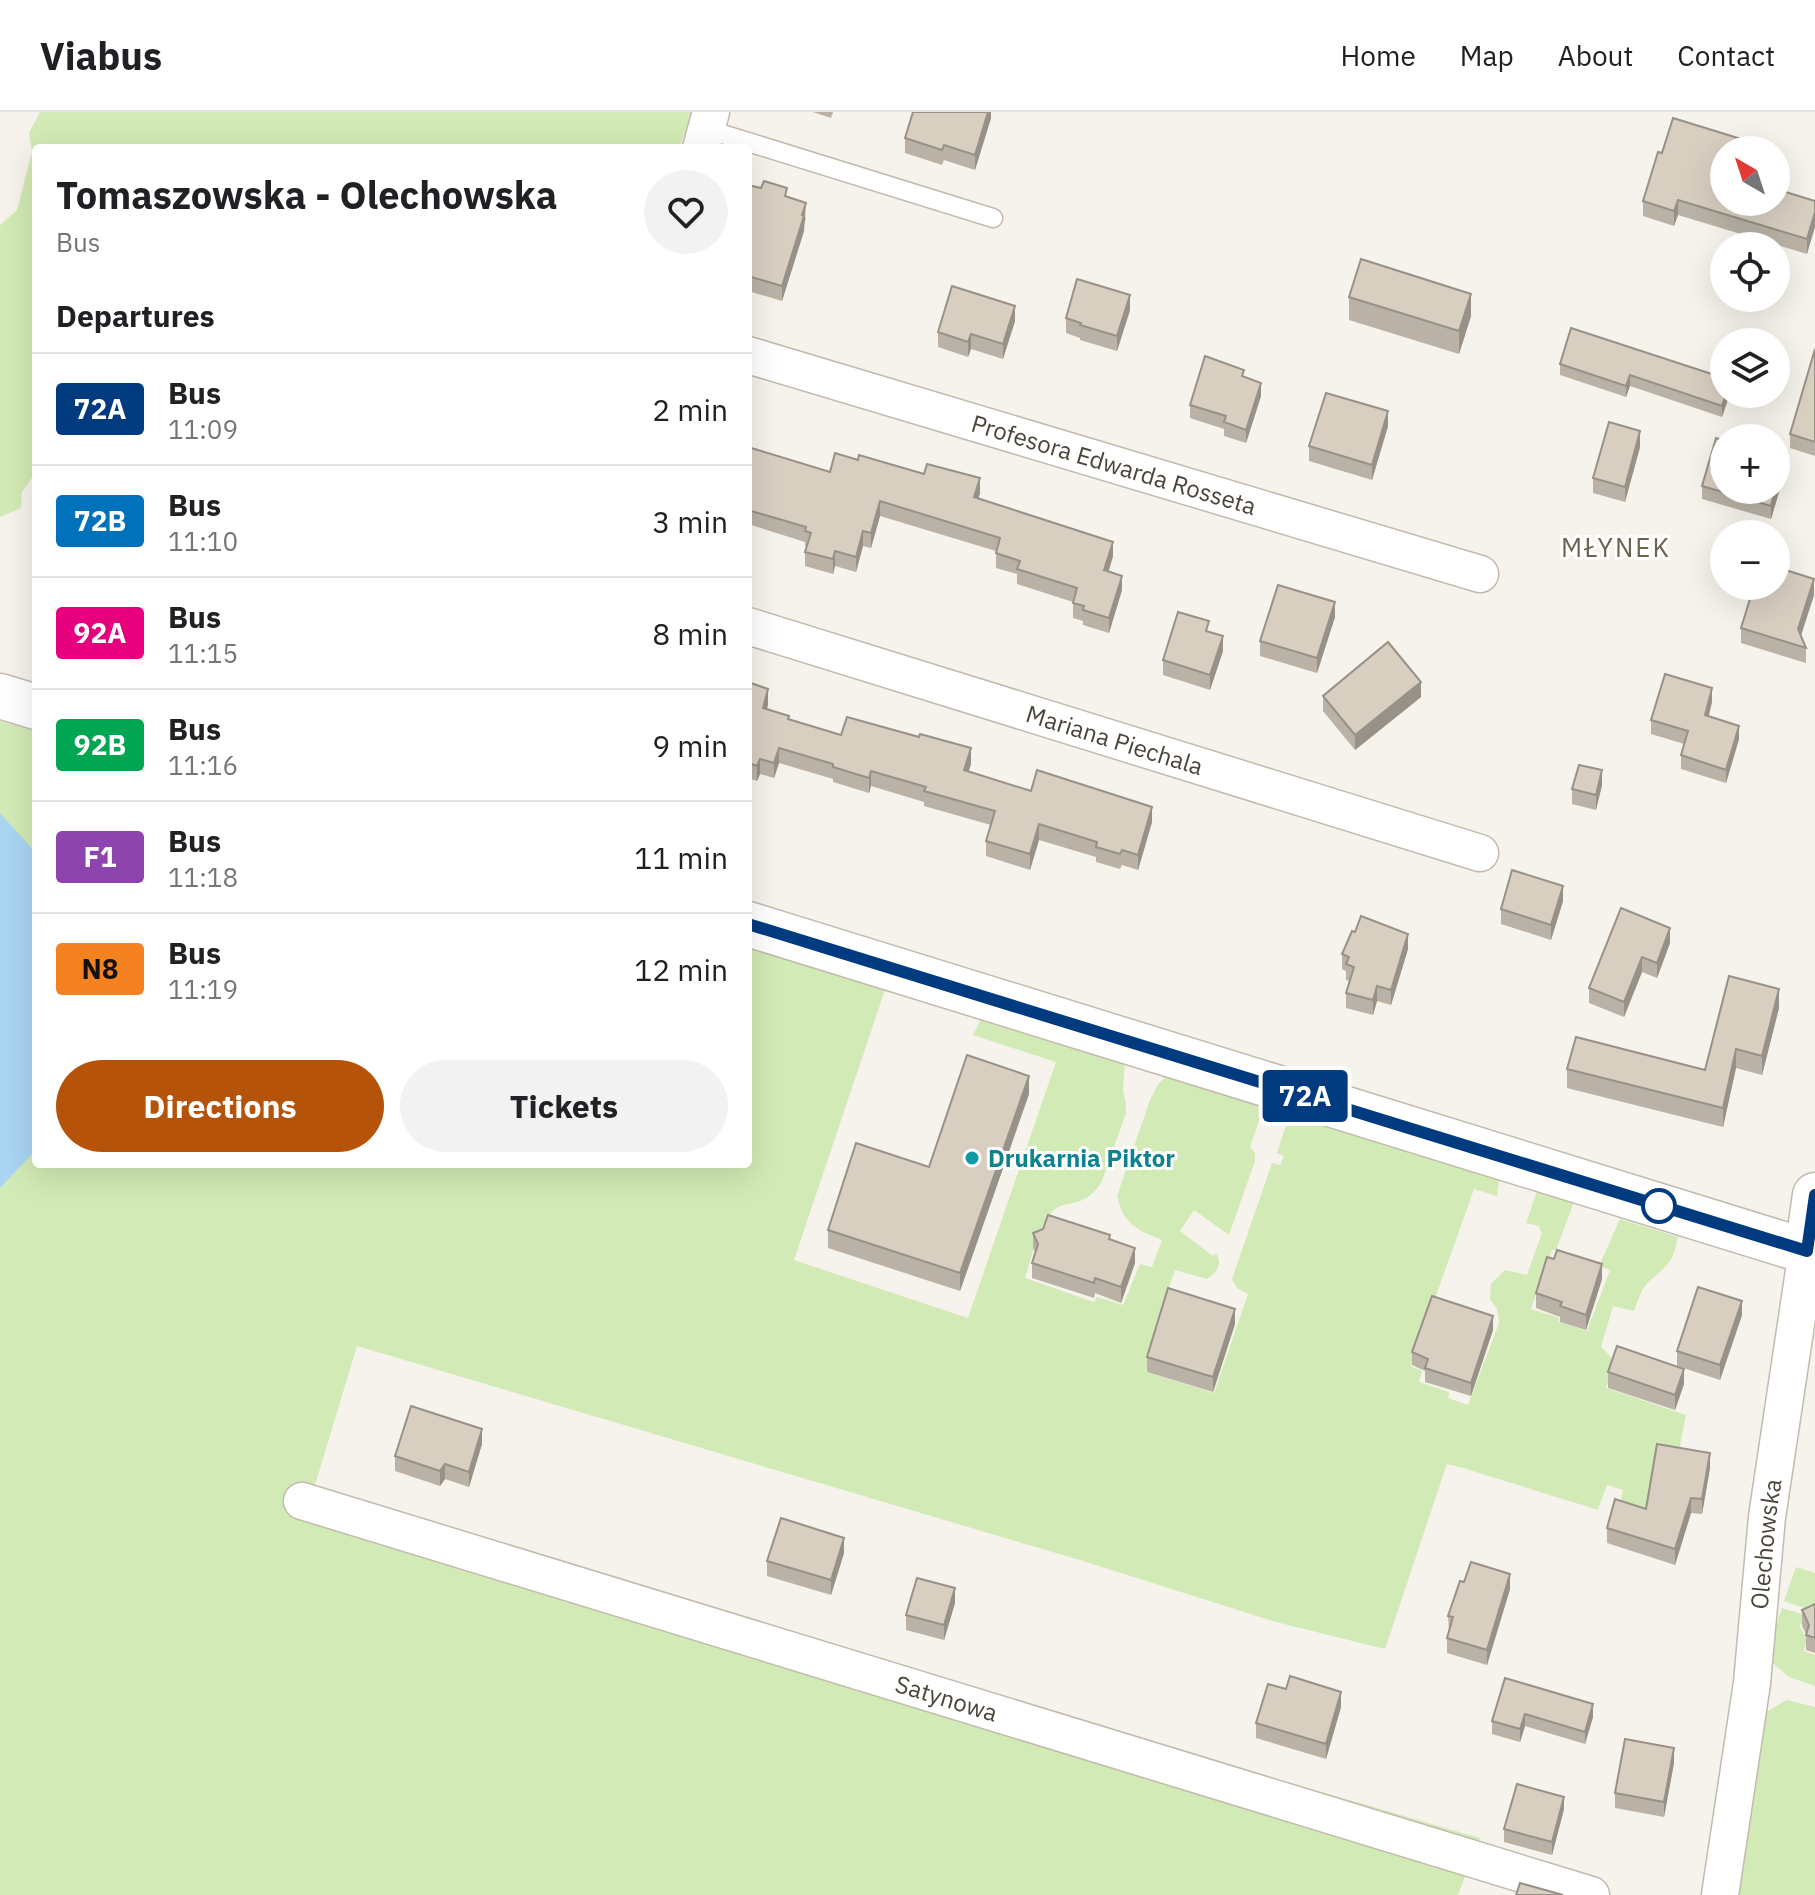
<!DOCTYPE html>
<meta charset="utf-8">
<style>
:root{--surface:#fff;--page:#f2f2f2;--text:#202124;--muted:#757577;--line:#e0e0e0;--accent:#b45309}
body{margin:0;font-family:"IBM Plex Sans",sans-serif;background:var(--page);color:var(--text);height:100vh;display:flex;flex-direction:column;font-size:30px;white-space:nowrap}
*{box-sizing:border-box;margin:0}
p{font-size:26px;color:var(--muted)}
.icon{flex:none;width:44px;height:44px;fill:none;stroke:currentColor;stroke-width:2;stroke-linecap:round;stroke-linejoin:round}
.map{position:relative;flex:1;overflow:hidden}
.details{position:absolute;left:32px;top:32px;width:720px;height:1024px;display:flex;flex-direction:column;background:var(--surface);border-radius:8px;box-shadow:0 8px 32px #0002}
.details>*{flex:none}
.badge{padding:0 16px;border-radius:6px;font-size:28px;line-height:52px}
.needle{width:52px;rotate:321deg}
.buttons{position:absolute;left:1710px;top:24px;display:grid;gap:16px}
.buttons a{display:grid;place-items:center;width:80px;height:80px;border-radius:50%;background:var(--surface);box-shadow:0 8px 32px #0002;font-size:40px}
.map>.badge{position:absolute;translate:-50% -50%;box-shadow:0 0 0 4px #fff}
h2{padding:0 24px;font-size:30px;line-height:72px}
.round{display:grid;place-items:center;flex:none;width:84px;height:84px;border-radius:42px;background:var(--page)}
.headline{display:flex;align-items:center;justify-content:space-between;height:136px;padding:0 24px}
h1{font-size:38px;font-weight:700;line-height:60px}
.action{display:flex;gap:16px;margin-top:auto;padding:16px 24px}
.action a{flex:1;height:92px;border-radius:48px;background:var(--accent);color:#fff;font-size:32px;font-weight:700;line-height:92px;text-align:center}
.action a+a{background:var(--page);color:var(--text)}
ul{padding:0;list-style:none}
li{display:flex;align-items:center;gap:24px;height:112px;padding:0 24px;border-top:2px solid var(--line)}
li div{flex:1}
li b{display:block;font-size:30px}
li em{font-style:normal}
li .badge{min-width:88px;font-weight:700;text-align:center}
header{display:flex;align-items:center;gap:48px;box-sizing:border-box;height:112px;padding:0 40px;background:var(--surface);border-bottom:2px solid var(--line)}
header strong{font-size:38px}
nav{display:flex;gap:44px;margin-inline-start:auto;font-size:28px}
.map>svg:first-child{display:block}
.green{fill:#d2eab5}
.water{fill:#a9d4f2}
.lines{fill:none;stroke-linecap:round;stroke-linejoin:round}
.service-casing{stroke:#c2bbae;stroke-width:21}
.minor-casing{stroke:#c2bbae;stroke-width:39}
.tertiary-casing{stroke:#c2bbae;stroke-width:47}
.service{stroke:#fff;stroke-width:18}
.minor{stroke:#fff;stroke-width:36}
.tertiary{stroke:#fff;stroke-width:44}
.wall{fill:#bab2a6}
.shaded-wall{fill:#979187}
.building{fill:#d8cfc1;stroke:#979187;stroke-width:2}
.line-casing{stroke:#fff;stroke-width:18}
.line{stroke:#003b80;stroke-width:12}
.culture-dot{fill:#0f9aa8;stroke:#fff;stroke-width:3}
.stop-dot{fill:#fff;stroke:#003b80;stroke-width:4}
.labels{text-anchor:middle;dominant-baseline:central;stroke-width:6;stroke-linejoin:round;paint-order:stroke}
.street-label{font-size:24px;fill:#4b4439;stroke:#fff}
.culture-label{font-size:24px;font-weight:bold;fill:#0d838f;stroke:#fff;text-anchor:start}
.neighbourhood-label{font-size:26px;letter-spacing:2px;fill:#6e6250;stroke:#fff}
</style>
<header>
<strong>Viabus</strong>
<nav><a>Home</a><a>Map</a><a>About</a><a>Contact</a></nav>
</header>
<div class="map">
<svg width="1815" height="1783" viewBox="0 0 1815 1783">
<rect width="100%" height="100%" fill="#f6f3ec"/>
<g class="green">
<polygon points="40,0 692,0 679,36 36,36 36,360 22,380 21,396 0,405 0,113 17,98 32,40 29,21"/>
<polygon points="0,609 36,619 36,741 0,701"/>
<path d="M 748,836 L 885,878 L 794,1148 L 968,1206 L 1056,950 L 973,923 L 981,907 L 1125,949 L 1123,978 L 1126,992 L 1126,1001 L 1102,1069 C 1096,1080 1085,1089 1073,1091 C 1066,1093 1061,1092 1055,1097 C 1040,1107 1031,1149 1025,1166 L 1094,1190 L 1097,1185 L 1123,1193 L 1140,1152 L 1152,1155 L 1162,1128 L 1143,1120 L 1131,1112 L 1122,1100 L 1117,1084 L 1150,988 L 1157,974 L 1168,962 L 1265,992 L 1250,1035 L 1255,1041 L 1255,1049 L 1229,1123 L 1194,1098 L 1180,1119 L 1213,1144 L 1216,1141 C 1223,1153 1217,1160 1207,1167 L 1175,1158 L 1165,1187 L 1146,1260 L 1214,1281 L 1248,1182 L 1237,1176 L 1232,1167 L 1272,1051 L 1280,1053 L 1284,1044 L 1277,1041 L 1290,1001 L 1499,1067 L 1497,1084 L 1474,1077 L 1411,1254 L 1422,1259 L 1419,1270 L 1449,1280 L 1448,1286 L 1468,1293 L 1499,1211 L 1497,1197 L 1490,1187 L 1491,1172 L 1505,1158 L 1527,1163 L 1542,1121 L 1539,1114 L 1526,1111 L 1537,1079 L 1574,1090 L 1556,1138 L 1552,1138 L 1531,1197 L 1559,1206 L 1559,1210 L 1587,1219 L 1610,1158 L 1599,1154 L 1620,1107 L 1678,1125 C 1672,1156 1665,1153 1645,1174 C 1640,1181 1637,1191 1634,1199 L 1613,1194 L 1601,1235 L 1615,1249 L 1606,1276 L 1686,1303 L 1677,1349 L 1646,1410 L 1618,1401 L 1623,1378 L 1607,1373 L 1598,1398 L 1463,1356 L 1447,1352 L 1385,1537 L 1276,1510 L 1083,1449 L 357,1234 L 308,1396 L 665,1505 L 1232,1654 L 1480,1726 L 1458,1783 L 0,1783 L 0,1076 L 36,1038 L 36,1052 L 748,1052 Z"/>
<polygon points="1796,1455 1815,1461 1815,1500 1784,1489"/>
<polygon points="1782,1496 1815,1506 1799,1513 1805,1524 1808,1525 1804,1539 1815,1543 1815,1574 1789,1565 1769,1548 1772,1525"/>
<polygon points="1787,1588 1815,1595 1815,1783 1732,1783 1757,1614 1764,1616 1764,1601"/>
</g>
<polygon class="water" points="0,701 36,741 36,1038 0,1076"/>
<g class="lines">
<g class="service-casing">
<polyline id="service" points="706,17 993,106"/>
</g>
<g class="minor-casing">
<g id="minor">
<polyline points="701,36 711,0"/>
<path id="s1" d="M 748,243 L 1480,462"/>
<path id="s2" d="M 748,514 L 1480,741"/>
<path id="s3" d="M 302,1389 L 1591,1783"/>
<path id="s4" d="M 1720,1783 L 1752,1571 L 1767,1405 L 1807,1139"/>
</g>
</g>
<g class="tertiary-casing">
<g id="tertiary">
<polyline points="0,584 36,595"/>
<polyline points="748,812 1815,1142"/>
<polyline points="1807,1139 1815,1083"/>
</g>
</g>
<use href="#service" class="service"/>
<use href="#minor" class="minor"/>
<use href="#tertiary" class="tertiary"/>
</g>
<g class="wall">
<polygon points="813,0 833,0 831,6"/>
<polygon points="991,0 991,6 975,58 944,48 942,53 905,41 905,26"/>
<polygon points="1767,38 1724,90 1815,89 1807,142 1678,103 1674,114 1643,104 1643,89 1662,41"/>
<polygon points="748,73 787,85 806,106 804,112 804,119 782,189 748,179"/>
<polygon points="1349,185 1471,204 1459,242 1349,208"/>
<polygon points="1130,198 1117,239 1080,228 1080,226 1066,221 1066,206"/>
<polygon points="1015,209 1003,247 971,237 968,245 938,235 938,220"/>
<polygon points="1815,237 1815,344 1790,336 1790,322"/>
<polygon points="1560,252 1724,266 1722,305 1630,274 1626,285 1560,263"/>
<polygon points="1244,265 1261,284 1246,331 1224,324 1224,317 1190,306 1190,293"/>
<polygon points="1388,314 1372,368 1309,349 1309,334"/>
<polygon points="748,335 830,360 980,381 978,386 1113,444 1109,459 1122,478 1109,521 1083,513 1083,509 1073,506 1073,490 1017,472 1017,462 996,456 996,439 880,404 871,436 863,434 856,460 835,454 833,462 805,454 805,440 807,434 805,434 805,430 748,412"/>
<polygon points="1640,335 1625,390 1593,381 1593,366"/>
<polygon points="1785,360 1771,407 1702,387 1702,374"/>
<polygon points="1814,483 1801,524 1806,536 1806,551 1741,531 1741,516"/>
<polygon points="1335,505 1317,561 1260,544 1260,529"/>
<polygon points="1209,520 1223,539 1210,578 1163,563 1163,548"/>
<polygon points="748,570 768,592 767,598 789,608 841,623 971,652 968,660 1031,679 1152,710 1138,758 1122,753 1120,757 1096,750 1096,745 1039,728 1030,758 986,744 986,729 991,713 924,694 924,690 871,674 869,681 833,670 833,667 779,651 774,666 760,662 757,669 748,666"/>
<polygon points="1323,584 1421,585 1355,638 1323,599"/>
<polygon points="1712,590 1709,604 1739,627 1726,671 1681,657 1681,643 1684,632 1651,622 1651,608"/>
<polygon points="1602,673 1596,698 1572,692 1572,677"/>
<polygon points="1563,789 1551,828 1501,812 1501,797"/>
<polygon points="1670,816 1670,831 1657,866 1642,860 1624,905 1589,891 1589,876"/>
<polygon points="1408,837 1391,893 1377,889 1373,903 1346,896 1346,881 1350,869 1346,868 1346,859 1342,857 1342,842"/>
<polygon points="1779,896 1762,963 1736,956 1723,1015 1567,976 1567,957 1705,958"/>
<polygon points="1029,982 960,1179 828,1136 828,1118 929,1055"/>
<polygon points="1033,1121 1110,1128 1135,1151 1121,1191 1095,1181 1094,1186 1032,1166 1032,1151 1035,1140 1033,1136"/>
<polygon points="1554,1147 1602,1167 1586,1218 1560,1210 1560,1205 1536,1196 1536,1181"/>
<polygon points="1742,1203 1720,1268 1677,1254 1677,1239"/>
<polygon points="1235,1212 1213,1280 1147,1260 1147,1245"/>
<polygon points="1493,1218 1471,1284 1425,1270 1425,1259 1412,1253 1412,1240"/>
<polygon points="1608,1260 1684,1272 1675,1298 1608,1276"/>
<polygon points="482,1332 469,1375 445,1367 440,1374 395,1359 395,1344"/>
<polygon points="1710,1356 1702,1402 1691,1401 1675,1453 1607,1431 1607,1416 1646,1397"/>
<polygon points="844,1441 831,1483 767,1464 767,1449"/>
<polygon points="1510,1477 1487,1553 1447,1541 1447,1526 1449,1519 1448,1504"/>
<polygon points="955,1491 944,1528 906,1518 906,1503"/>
<polygon points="1815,1492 1815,1541 1806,1538 1806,1522 1802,1514 1802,1498"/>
<polygon points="1505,1566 1593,1605 1585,1632 1525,1614 1520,1630 1492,1622 1492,1609"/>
<polygon points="1341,1595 1326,1647 1256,1626 1256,1611"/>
<polygon points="1674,1651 1664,1705 1615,1696 1615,1681"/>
<polygon points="1564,1697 1552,1743 1504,1730 1504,1717"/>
</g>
<g class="shaded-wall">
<polygon points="988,0 991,0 991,6 975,58 975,43"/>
<polygon points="1678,88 1678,103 1674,114 1674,99"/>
<polygon points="806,91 804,119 782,189 782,174"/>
<polygon points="1815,100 1815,115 1807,142 1807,127"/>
<polygon points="1471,182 1471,204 1459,242 1459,219"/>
<polygon points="1130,183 1130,198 1117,239 1117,224"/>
<polygon points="1015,194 1015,209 1003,247 1003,232"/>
<polygon points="971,222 971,237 968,245 968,230"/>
<polygon points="1630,263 1630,274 1626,285 1626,274"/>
<polygon points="1261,271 1261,284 1246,331 1246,318"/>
<polygon points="1726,282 1730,282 1722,305 1722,294"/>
<polygon points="1388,299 1388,314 1372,368 1372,353"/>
<polygon points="1640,319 1640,335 1625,390 1625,375"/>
<polygon points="1785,347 1785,360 1771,407 1771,394"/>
<polygon points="980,366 980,381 974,400 974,385"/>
<polygon points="880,389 880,404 871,436 871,421"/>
<polygon points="863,419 863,434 856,460 856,445"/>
<polygon points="1113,430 1113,444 1104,473 1104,458"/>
<polygon points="835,439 835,454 833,462 833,447"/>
<polygon points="1122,464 1122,478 1109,521 1109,506"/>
<polygon points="1814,467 1814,483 1798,532 1798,517"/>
<polygon points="1335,490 1335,505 1317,561 1317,546"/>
<polygon points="1223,524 1223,539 1210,578 1210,563"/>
<polygon points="1421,570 1421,585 1355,638 1355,623"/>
<polygon points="1712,576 1712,590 1705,616 1705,603"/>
<polygon points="768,577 768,592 763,612 763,596"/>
<polygon points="1739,614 1739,627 1726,671 1726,658"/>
<polygon points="779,636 779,651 774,666 774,651"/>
<polygon points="971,636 971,652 964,674 964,658"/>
<polygon points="760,647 760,662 757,669 757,654"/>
<polygon points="1602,658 1602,673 1596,698 1596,683"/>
<polygon points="871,659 871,674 869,681 869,666"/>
<polygon points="1152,695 1152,710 1138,758 1138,743"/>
<polygon points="1039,712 1039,728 1030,758 1030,742"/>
<polygon points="1563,774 1563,789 1551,828 1551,813"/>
<polygon points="1670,816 1670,831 1657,866 1657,851"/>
<polygon points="1408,822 1408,837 1391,893 1391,878"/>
<polygon points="1642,845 1642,860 1624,905 1624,890"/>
<polygon points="1377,874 1377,889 1373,903 1373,888"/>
<polygon points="1779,877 1779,896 1762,963 1762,944"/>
<polygon points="1736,937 1736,956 1723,1015 1723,996"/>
<polygon points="1029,964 1029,982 960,1179 960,1161"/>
<polygon points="1135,1136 1135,1151 1121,1191 1121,1175"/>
<polygon points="1602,1152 1602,1167 1586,1218 1586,1203"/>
<polygon points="1742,1189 1742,1203 1720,1268 1720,1253"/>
<polygon points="1235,1197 1235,1212 1213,1280 1213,1265"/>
<polygon points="1493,1204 1493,1218 1471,1284 1471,1271"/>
<polygon points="1684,1257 1684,1272 1675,1298 1675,1283"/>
<polygon points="482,1317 482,1332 469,1375 469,1360"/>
<polygon points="1710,1341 1710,1356 1702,1402 1702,1387"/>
<polygon points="445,1352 445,1367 440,1374 440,1359"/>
<polygon points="1691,1386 1691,1401 1675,1453 1675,1437"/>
<polygon points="844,1426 844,1441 831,1483 831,1468"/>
<polygon points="1510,1462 1510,1477 1487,1553 1487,1538"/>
<polygon points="955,1476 955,1491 944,1528 944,1513"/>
<polygon points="1341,1580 1341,1595 1326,1647 1326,1632"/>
<polygon points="1593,1592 1593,1605 1585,1632 1585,1620"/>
<polygon points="1525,1602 1525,1614 1520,1630 1520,1617"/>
<polygon points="1674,1636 1674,1651 1664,1705 1664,1690"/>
<polygon points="1564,1685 1564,1697 1552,1743 1552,1730"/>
</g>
<g class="building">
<polygon points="913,0 988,0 975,43 944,33 942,38 905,26"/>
<polygon points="1673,6 1767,35 1766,38 1724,38 1724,90 1776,90 1776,77 1815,89 1815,100 1807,127 1678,88 1674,99 1643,89 1658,40 1662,41"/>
<polygon points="764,69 787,76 785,84 806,91 802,103 804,104 782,174 748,164 748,73 761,76"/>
<polygon points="1361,147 1471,182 1459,219 1349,185"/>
<polygon points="1077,167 1130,183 1117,224 1080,213 1081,211 1066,206"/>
<polygon points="952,174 1015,194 1003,232 971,222 968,230 938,220"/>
<polygon points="1571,216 1724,266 1724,282 1726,282 1722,294 1630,263 1626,274 1560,252"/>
<polygon points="1815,237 1815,330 1790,322"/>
<polygon points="1205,244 1244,258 1242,264 1261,271 1246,318 1224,310 1226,304 1190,293"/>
<polygon points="1326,281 1388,299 1372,353 1309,334"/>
<polygon points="1609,310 1640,319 1625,375 1593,366"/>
<polygon points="1716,326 1724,329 1724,378 1775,378 1771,394 1702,374"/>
<polygon points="748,335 830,360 835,341 858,348 859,343 924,362 927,352 980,366 974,385 1113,430 1104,458 1122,464 1109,506 1083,498 1084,494 1073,491 1077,476 1017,457 1020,449 996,441 1000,426 880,389 871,421 863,419 856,445 835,439 833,447 805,440 811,421 805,419 806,415 748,398"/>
<polygon points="1776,344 1785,347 1776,376"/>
<polygon points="1776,455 1814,467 1798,517 1806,536 1741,516 1754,474 1776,474"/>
<polygon points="1278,473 1335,490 1317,546 1260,529"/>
<polygon points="1178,500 1209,509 1206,519 1223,524 1210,563 1163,548"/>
<polygon points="1388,530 1421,570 1355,623 1323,584"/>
<polygon points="1665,562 1712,576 1705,603 1739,614 1726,658 1681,643 1688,619 1651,608"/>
<polygon points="748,570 768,577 763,596 789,604 788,607 841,623 847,605 919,625 920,622 971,636 964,658 1031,679 1037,658 1152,695 1138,743 1122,738 1120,742 1096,735 1097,730 1039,712 1030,742 986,729 995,699 924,679 926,675 871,659 869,666 833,655 833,652 779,636 774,651 760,647 757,654 748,651"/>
<polygon points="1579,653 1602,658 1596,683 1572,677"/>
<polygon points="1512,758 1563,774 1551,813 1501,797"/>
<polygon points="1621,796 1670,816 1657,851 1642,845 1624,890 1589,876"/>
<polygon points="1361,804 1408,822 1391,878 1377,874 1373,888 1346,881 1354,855 1346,852 1349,845 1342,842 1352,819 1355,820"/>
<polygon points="1729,864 1779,877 1762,944 1736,937 1723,996 1567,957 1576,925 1705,958"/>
<polygon points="967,943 1029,964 960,1161 828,1118 856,1031 929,1055"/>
<polygon points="1048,1103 1110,1123 1109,1127 1135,1136 1121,1175 1095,1166 1094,1171 1032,1151 1038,1132 1033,1121 1043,1117"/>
<polygon points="1557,1138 1602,1152 1586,1203 1560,1194 1562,1190 1536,1181 1547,1145 1554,1147"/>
<polygon points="1698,1175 1742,1189 1720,1253 1677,1239"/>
<polygon points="1168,1176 1235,1197 1213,1265 1147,1245"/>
<polygon points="1432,1184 1493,1204 1471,1271 1425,1256 1428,1247 1412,1240"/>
<polygon points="1617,1234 1684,1257 1675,1283 1608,1260"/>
<polygon points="411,1294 482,1317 469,1360 445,1352 440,1359 395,1344"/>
<polygon points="1657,1332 1710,1341 1702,1387 1691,1386 1675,1437 1607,1416 1615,1387 1646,1397"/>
<polygon points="781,1406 844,1426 831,1468 767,1449"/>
<polygon points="1471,1450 1510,1462 1487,1538 1447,1526 1453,1505 1448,1504 1460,1469 1464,1470"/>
<polygon points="917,1466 955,1476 944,1513 906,1503"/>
<polygon points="1815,1492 1815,1526 1806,1523 1809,1513 1802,1498"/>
<polygon points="1290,1564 1341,1580 1326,1632 1256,1611 1268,1572 1286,1577"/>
<polygon points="1505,1566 1593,1592 1585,1620 1525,1602 1520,1617 1492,1609"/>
<polygon points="1625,1627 1674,1636 1664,1690 1615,1681"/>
<polygon points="1517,1672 1564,1685 1552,1730 1504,1717"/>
<polygon points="1520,1771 1563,1783 1516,1783"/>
</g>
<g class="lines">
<g class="line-casing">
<polyline id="line" points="748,812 1807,1139 1815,1083"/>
</g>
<use href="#line" class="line"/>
</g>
<circle class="culture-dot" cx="972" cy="1046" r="8"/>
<circle class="stop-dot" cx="1659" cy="1094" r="16"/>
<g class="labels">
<g class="street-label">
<text stroke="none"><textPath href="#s1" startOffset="382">Profesora Edwarda Rosseta</textPath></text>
<text stroke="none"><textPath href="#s2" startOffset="384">Mariana Piechala</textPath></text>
<text stroke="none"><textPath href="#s4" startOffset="354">Olechowska</textPath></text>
<text stroke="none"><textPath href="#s3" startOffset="674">Satynowa</textPath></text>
</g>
<g class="culture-label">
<text x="988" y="1046">Drukarnia Piktor</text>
</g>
<g class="neighbourhood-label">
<text x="1616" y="435">MŁYNEK</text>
</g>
</g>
</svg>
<div class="buttons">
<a><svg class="needle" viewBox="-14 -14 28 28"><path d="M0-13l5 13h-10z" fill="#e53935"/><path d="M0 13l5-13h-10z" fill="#757577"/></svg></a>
<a><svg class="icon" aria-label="locate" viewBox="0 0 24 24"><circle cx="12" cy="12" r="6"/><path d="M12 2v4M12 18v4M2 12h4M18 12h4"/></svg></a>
<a><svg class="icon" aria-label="layers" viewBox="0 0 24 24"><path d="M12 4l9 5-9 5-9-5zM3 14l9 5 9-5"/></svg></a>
<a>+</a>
<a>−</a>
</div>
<b class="badge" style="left:1305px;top:984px;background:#003b80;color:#fff">72A</b>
<section class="details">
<div class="headline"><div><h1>Tomaszowska - Olechowska</h1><p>Bus</p></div><a class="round"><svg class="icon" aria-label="heart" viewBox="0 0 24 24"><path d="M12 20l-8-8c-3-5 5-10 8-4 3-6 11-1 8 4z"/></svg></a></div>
<h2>Departures</h2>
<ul>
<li><span class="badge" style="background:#003b80;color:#fff">72A</span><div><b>Bus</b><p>11:09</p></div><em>2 min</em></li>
<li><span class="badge" style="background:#0072bc;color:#fff">72B</span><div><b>Bus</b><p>11:10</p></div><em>3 min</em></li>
<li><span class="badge" style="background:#e6007e;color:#fff">92A</span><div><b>Bus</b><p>11:15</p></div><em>8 min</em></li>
<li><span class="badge" style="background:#00a651;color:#fff">92B</span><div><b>Bus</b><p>11:16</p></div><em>9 min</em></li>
<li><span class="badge" style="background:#8e44ad;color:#fff">F1</span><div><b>Bus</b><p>11:18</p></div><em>11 min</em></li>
<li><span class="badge" style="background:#f58220;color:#111">N8</span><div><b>Bus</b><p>11:19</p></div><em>12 min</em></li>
</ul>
<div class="action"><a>Directions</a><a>Tickets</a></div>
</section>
</div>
